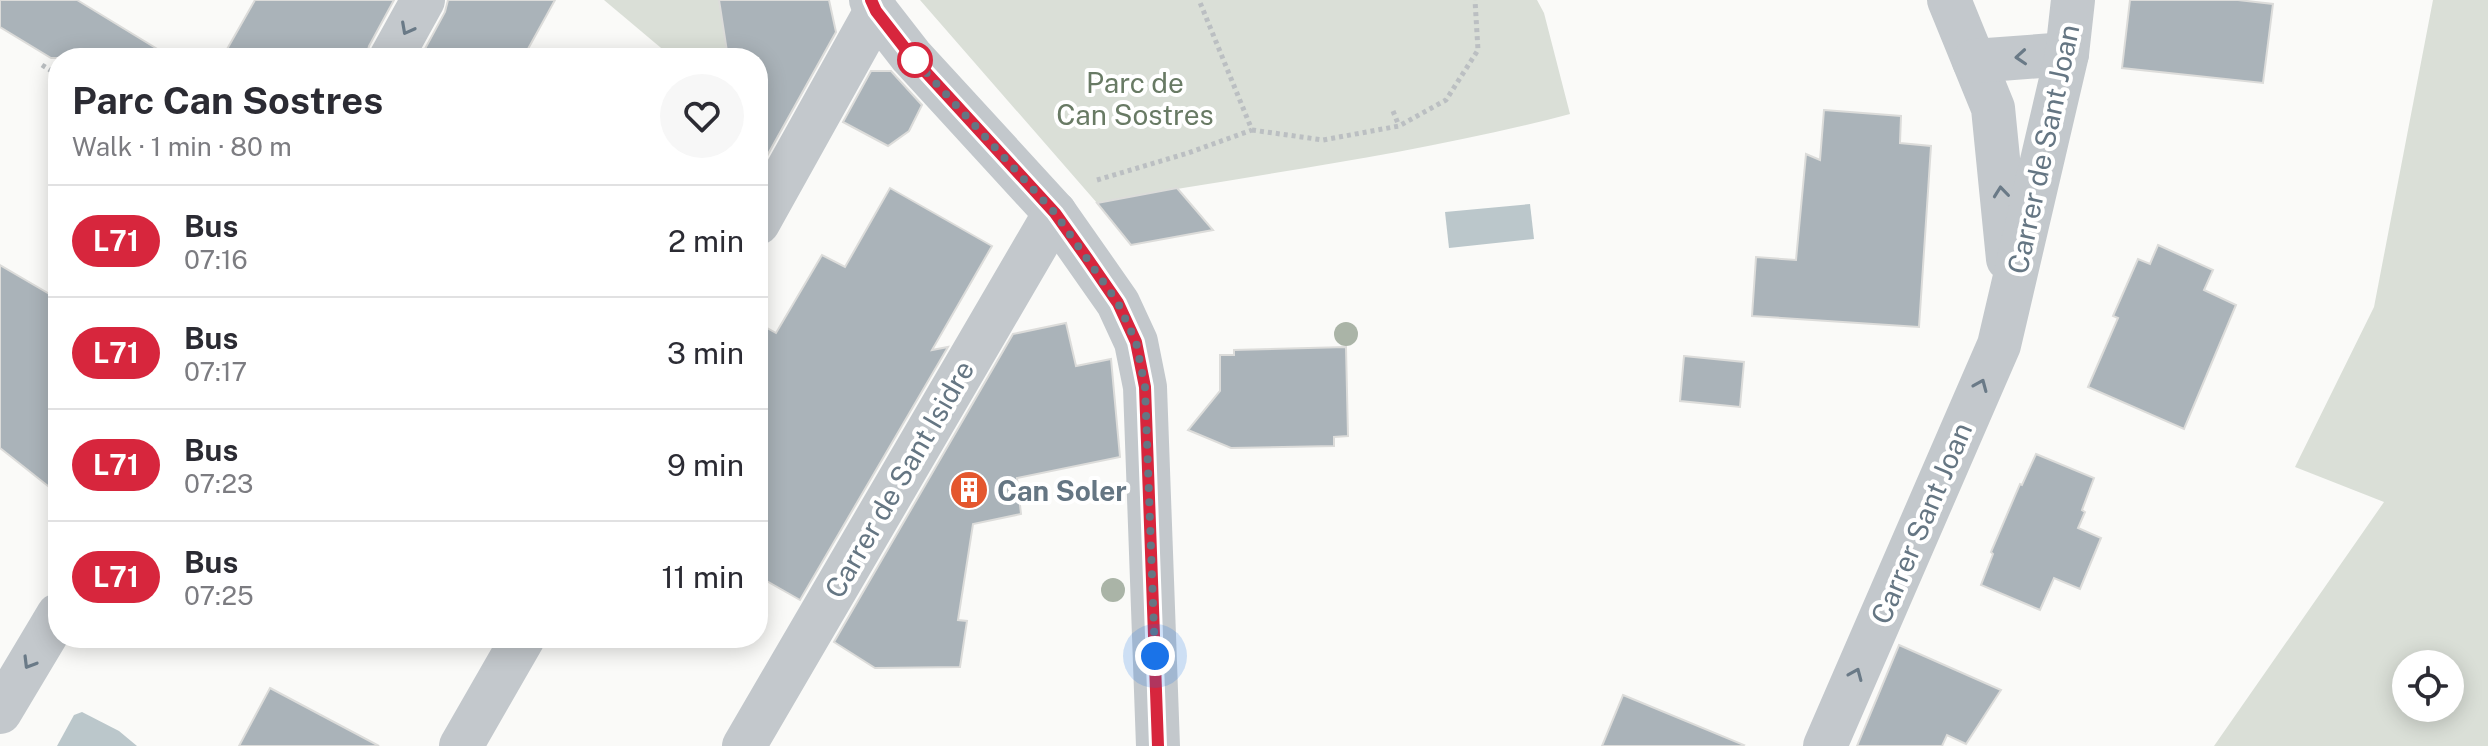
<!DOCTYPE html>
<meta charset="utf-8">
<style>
:root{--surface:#fff;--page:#f7f7f7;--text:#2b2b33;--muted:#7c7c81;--line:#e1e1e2}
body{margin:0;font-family:"Public Sans",sans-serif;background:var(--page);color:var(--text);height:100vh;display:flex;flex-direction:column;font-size:30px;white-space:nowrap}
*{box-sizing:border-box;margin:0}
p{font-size:26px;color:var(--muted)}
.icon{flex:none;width:44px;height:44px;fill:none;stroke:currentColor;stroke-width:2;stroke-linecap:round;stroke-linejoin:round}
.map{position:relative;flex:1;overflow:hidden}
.sheet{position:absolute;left:48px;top:48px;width:720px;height:600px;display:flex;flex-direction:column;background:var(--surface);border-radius:32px;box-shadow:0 4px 20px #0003}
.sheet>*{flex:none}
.badge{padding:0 16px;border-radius:26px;font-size:28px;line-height:52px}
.controls{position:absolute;left:2392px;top:650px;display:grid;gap:16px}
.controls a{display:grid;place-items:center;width:72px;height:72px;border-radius:50%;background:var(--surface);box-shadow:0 4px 20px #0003;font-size:40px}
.you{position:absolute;width:40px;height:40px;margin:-20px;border:6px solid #fff;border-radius:50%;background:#1a73e8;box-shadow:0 0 0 12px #1a73e833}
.map>.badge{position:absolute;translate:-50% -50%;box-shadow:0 0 0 4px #fff}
.round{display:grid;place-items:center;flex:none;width:84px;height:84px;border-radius:42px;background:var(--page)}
.head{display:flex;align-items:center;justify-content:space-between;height:136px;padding:0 24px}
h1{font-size:38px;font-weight:700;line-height:60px}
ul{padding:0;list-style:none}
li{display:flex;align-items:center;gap:24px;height:112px;padding:0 24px;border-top:2px solid var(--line)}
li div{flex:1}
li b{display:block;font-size:30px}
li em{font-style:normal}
li .badge{min-width:88px;font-weight:700;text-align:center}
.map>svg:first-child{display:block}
.green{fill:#dadfd7;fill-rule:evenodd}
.water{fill:#bbc7cb}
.building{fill:#aab3b9;stroke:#dcdcda;stroke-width:2}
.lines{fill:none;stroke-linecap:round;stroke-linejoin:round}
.path{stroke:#bbbfc2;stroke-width:5;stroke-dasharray:4 4;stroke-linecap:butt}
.minor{stroke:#c3c8cc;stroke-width:44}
.tree{fill:#aab4a7}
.oneway{stroke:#6a7a87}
.line-casing{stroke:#fff;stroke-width:18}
.line{stroke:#d7263d;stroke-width:12}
.walk{stroke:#657683;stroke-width:8;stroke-dasharray:0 14.4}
.stop-dot{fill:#fff;stroke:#d7263d;stroke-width:4}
.labels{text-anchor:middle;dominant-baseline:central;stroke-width:8;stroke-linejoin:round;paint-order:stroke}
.park-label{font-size:28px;fill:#687a64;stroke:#fff}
.street-label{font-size:28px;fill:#657683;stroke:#fff}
.poi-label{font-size:28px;font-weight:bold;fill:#657683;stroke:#fff;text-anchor:start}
</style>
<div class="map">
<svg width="2488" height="746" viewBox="0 0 2488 746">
<rect width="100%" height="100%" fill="#fafaf8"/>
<g class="green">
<polygon points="604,0 719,0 728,58 673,58"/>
<path d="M 920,0 L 1537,0 L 1544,13 L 1570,114 C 1415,155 1255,174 1097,203 Z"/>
<path d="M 2433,0 L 2488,0 L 2488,746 L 2214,746 L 2384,502 L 2295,467 L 2374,307 ZM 2406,664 L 2450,664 L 2450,708 L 2406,708 Z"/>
</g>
<g class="water">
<polygon points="1530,204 1534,239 1449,248 1445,212"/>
<polygon points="82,712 119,731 137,746 57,746 74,715"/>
</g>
<g class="building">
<polygon points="0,0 77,0 172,58 51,58 0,27"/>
<polygon points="255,0 394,0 369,46 366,58 222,58"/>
<polygon points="448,0 555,0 523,58 420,58 445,12"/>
<polygon points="719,0 829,0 836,32 758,172 758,58 728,58"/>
<polygon points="2130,0 2238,0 2273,4 2263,83 2122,68"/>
<polygon points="871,71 891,71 922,105 909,131 888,146 843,122"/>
<polygon points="1824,110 1901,116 1900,143 1931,146 1919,327 1752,316 1756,257 1796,260 1806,154 1820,160"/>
<polygon points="890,188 992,246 932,350 948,347 800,600 758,576 758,323 776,333 822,255 845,267"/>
<polygon points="1177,188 1213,230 1131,245 1097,203"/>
<polygon points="2158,245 2213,270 2204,290 2236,305 2184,429 2088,387 2118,318 2113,316 2138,259 2150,264"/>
<polygon points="0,265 58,299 58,494 0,448"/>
<polygon points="1066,323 1076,366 1111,359 1120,457 1017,478 1021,514 973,524 958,620 967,621 960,667 875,668 834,642 1013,334"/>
<polygon points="1346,347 1348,436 1334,437 1334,446 1231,448 1188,430 1220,391 1220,355 1234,355 1234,350"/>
<polygon points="1684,356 1744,362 1740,407 1680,401"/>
<polygon points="2036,454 2094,478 2082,510 2085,512 2078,528 2101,538 2080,589 2054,578 2040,610 1981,585 1993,554 1991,552 2020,484 2022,485"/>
<polygon points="1899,645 2001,690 1966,744 1947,735 1942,746 1857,746"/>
<polygon points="270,688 379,746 239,746"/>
<polygon points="1623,695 1744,745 1743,746 1602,746"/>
</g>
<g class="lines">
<g class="path">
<polyline points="42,65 58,75"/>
<polyline points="1393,111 1399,126"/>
<polyline points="1252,130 1323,140 1399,126 1446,100 1478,50 1475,0"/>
<polyline points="1097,180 1188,153 1252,130 1199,0"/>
</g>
<g class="minor">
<polyline points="871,0 876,11 911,56 1055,213 1118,303 1136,342 1145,387 1158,746"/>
<polyline points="1949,0 1993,108 2008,259"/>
<polyline points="391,58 423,0"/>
<polyline points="1974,61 2067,54"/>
<polyline points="758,223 876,11"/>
<polyline points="0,712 58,615"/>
<polyline points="461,746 523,638"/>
<polyline points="744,746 1055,213"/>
<polyline points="1825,746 1999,345 2067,54 2073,0"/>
</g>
</g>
<g class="tree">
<circle cx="1346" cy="334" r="12"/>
<circle cx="1113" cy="590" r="12"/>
</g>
<defs><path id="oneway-chevron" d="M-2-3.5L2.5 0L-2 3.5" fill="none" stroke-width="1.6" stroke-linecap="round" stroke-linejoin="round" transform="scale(2)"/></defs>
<g class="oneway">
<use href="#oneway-chevron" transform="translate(407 29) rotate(118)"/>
<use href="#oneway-chevron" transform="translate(2021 57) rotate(176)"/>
<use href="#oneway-chevron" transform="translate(2001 192) rotate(-96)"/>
<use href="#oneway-chevron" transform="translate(1981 385) rotate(-67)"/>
<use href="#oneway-chevron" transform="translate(29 663) rotate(121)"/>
<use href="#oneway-chevron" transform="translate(1856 674) rotate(-67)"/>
</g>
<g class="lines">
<g class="line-casing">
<polyline id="line" points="871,0 876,11 911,56 1055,213 1087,258 1118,303 1136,342 1145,387 1158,746"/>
</g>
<use href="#line" class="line"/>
<polyline class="walk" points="915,60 911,56 1055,213 1118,303 1136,342 1145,387 1155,656"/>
</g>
<defs>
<g id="building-disc" transform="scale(2)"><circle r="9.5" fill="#e4572e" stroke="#fff"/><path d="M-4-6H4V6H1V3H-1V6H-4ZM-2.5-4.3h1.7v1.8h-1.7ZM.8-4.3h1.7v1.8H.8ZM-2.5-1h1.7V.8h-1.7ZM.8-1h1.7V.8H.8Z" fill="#fff"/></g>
</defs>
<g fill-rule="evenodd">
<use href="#building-disc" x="969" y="490"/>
</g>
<circle class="stop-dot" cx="915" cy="60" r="16"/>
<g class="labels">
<g class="park-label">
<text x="1135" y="82">Parc de<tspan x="1135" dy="32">Can Sostres</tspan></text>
</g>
<g class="street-label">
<text transform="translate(2043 149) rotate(-78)">Carrer de Sant Joan</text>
<text transform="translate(899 479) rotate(-60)">Carrer de Sant Isidre</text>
<text transform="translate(1921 523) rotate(-67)">Carrer Sant Joan</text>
</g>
<g class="poi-label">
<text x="997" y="490">Can Soler</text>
</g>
</g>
</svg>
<div class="controls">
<a><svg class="icon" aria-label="locate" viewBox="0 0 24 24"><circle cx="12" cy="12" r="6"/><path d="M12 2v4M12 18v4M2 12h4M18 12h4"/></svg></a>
</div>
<div class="you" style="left:1155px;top:656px"></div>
<section class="sheet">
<div class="head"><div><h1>Parc Can Sostres</h1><p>Walk · 1 min · 80 m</p></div><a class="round"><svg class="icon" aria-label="heart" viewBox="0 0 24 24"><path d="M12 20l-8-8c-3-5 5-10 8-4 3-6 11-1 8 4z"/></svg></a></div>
<ul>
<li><span class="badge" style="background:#d7263d;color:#fff">L71</span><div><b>Bus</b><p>07:16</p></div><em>2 min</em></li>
<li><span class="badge" style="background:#d7263d;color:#fff">L71</span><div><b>Bus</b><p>07:17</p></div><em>3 min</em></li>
<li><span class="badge" style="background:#d7263d;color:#fff">L71</span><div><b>Bus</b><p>07:23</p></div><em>9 min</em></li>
<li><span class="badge" style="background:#d7263d;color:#fff">L71</span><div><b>Bus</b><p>07:25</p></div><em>11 min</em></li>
</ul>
</section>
</div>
